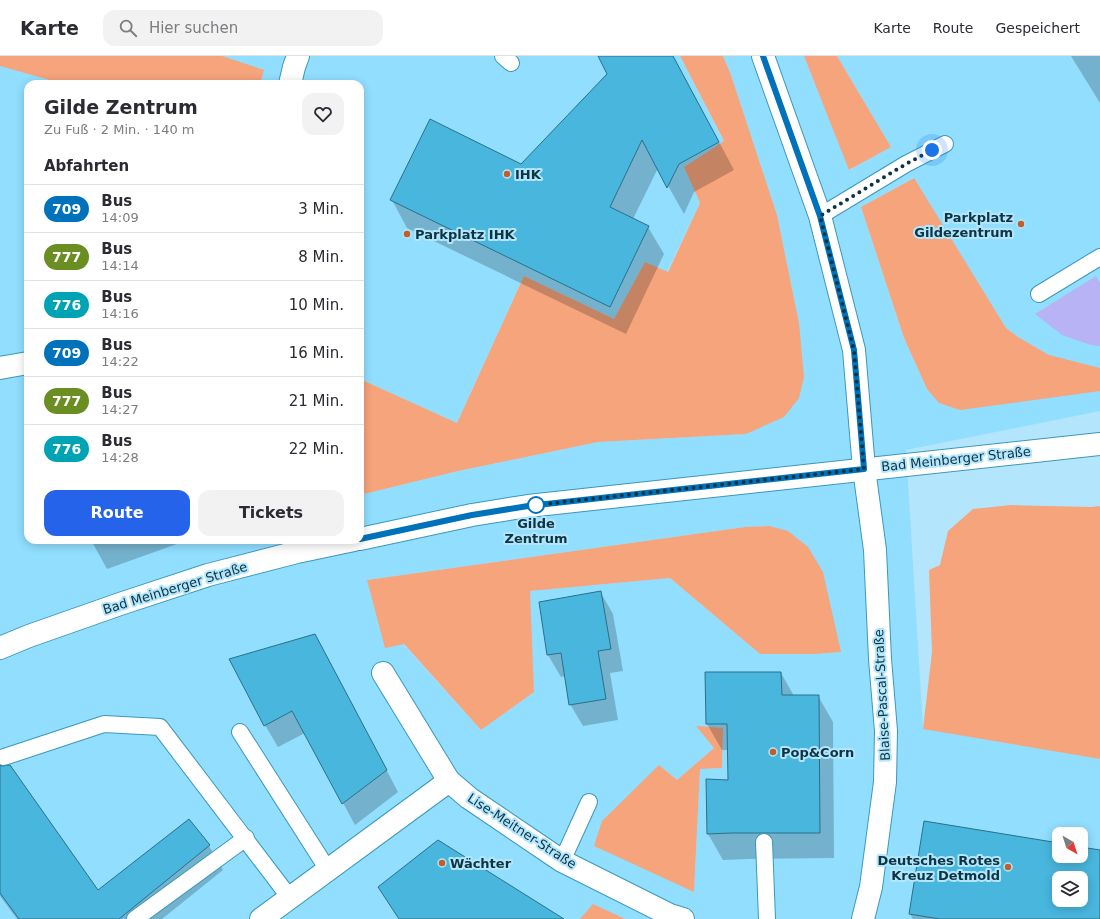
<!DOCTYPE html>
<html lang="de">
<meta charset="utf-8">
<style>
:root{--surface:#fff;--page:#f2f2f3;--text:#2b2b33;--muted:#7c7c81;--line:#e1e1e2;--accent:#2563eb}
body{margin:0;font-family:"DejaVu Sans",sans-serif;background:var(--page);color:var(--text);height:100vh;display:flex;flex-direction:column;font-size:15px;white-space:nowrap}
*{box-sizing:border-box;margin:0}
p{font-size:13px;color:var(--muted)}
.icon{flex:none;width:22px;height:22px;fill:none;stroke:currentColor;stroke-width:2;stroke-linecap:round;stroke-linejoin:round}
.map{position:relative;flex:1;overflow:hidden}
.panel{position:absolute;left:24px;top:24px;width:340px;height:464px;display:flex;flex-direction:column;background:var(--surface);border-radius:12px;box-shadow:0 2px 10px #0003}
.panel>*{flex:none}
.badge{padding:0 8px;border-radius:13px;font-size:14px;line-height:26px}
.needle{width:26px;rotate:141deg}
.controls{position:absolute;left:1052px;top:771px;display:grid;gap:8px}
.controls a{display:grid;place-items:center;width:36px;height:36px;border-radius:8px;background:var(--surface);box-shadow:0 2px 10px #0003;font-size:20px}
.you{position:absolute;width:20px;height:20px;margin:-10px;border:3px solid #fff;border-radius:50%;background:#1a73e8;box-shadow:0 0 0 6px #1a73e833}
.map>.badge{position:absolute;translate:-50% -50%;box-shadow:0 0 0 2px #fff}
h2{padding:0 20px;font-size:15px;line-height:36px}
.round{display:grid;place-items:center;flex:none;width:42px;height:42px;border-radius:12px;background:var(--page)}
.overview{display:flex;align-items:center;justify-content:space-between;height:68px;padding:0 20px}
h1{font-size:19px;font-weight:600;line-height:30px}
.action{display:flex;gap:8px;margin-top:auto;padding:8px 20px}
.action a{flex:1;height:46px;border-radius:12px;background:var(--accent);color:#fff;font-size:16px;font-weight:600;line-height:46px;text-align:center}
.action a+a{background:var(--page);color:var(--text)}
ul{padding:0;list-style:none}
li{display:flex;align-items:center;gap:12px;height:48px;padding:0 20px;border-top:1px solid var(--line)}
li div{flex:1}
li b{display:block;font-size:15px}
li em{font-style:normal}
li .badge{min-width:44px;font-weight:700;text-align:center}
header{display:flex;align-items:center;gap:24px;box-sizing:border-box;height:56px;padding:0 20px;background:var(--surface);border-bottom:1px solid var(--line)}
header strong{font-size:19px}
nav{display:flex;gap:22px;margin-inline-start:auto;font-size:14px}
.search{width:280px;height:36px;background:var(--page);display:flex;align-items:center;gap:10px;box-sizing:border-box;padding:0 14px;border-radius:12px;color:var(--muted);font-size:15px}
.map>svg:first-child{display:block}
.built{fill:#91deff;fill-rule:evenodd}
.green{fill:#f5a47c}
.water{fill:#b7b3f4}
.shadow{fill:#0003;fill-rule:evenodd}
.building{fill:#49b6de;stroke:#2a708a;fill-rule:evenodd}
.lines{fill:none;stroke-linecap:round;stroke-linejoin:round}
.lane-casing{stroke:#3b98ba;stroke-width:18}
.street-casing{stroke:#3b98ba;stroke-width:24}
.secondary-casing{stroke:#3b98ba;stroke-width:24}
.lane{stroke:#fff;stroke-width:16}
.street{stroke:#fff;stroke-width:22}
.secondary{stroke:#fff;stroke-width:22}
.line-casing{stroke:#fff;stroke-width:9}
.line{stroke:#0072bc;stroke-width:6}
.walk{stroke:#0c3442;stroke-width:4;stroke-dasharray:0 7.2}
.poi-dot{fill:#c25e27;stroke:#b3e6fc;stroke-width:1.5}
.stop-dot{fill:#fff;stroke:#0072bc;stroke-width:2}
.labels{text-anchor:middle;dominant-baseline:central;stroke-width:4;stroke-linejoin:round;paint-order:stroke}
.poi-label{font-size:13px;font-weight:bold;fill:#0c3442;stroke:#b3e6fc;text-anchor:start}
.street-label{font-size:13px;fill:#0c3442;stroke:#b3e6fc}
.stop-label{font-size:13px;font-weight:bold;fill:#0c3442;stroke:#b3e6fc}
</style>
<header>
<strong>Karte</strong>
<div class="search"><svg class="icon" aria-label="search" viewBox="0 0 24 24"><circle cx="10" cy="10" r="6"/><path d="M15 15l6 6"/></svg>Hier suchen</div>
<nav><a>Karte</a><a>Route</a><a>Gespeichert</a></nav>
</header>
<div class="map">
<svg width="1100" height="863" viewBox="0 0 1100 863">
<rect width="100%" height="100%" fill="#b3e6fc"/>
<path class="built" d="M 0,0 L 680,0 L 724,86 L 684,111 L 700,147 L 667,216 L 645,206 L 614,263 L 524,220 L 457,367 L 360,323 L 360,28 L 28,28 L 28,484 L 360,484 L 360,439 L 458,415 L 598,386 L 746,378 L 799,267 L 777,159 L 731,19 L 723,0 L 804,0 L 850,114 L 891,91 L 837,0 L 1100,0 L 1100,355 L 906,394 L 923,672 L 1100,703 L 1100,863 L 0,863 ZM 913,122 L 1006,272 L 1018,281 L 1049,299 L 927,333 L 904,282 L 861,151 ZM 769,470 L 841,596 L 815,598 L 760,598 L 670,522 L 529,535 L 534,636 L 481,674 L 403,588 L 367,524 L 745,471 ZM 697,671 L 723,672 L 722,712 L 700,713 L 694,836 L 659,709 L 677,724 L 714,692 ZM 1059,778 L 1081,778 L 1081,800 L 1059,800 ZM 1059,822 L 1081,822 L 1081,844 L 1059,844 Z"/>
<g class="green">
<polygon points="0,0 222,0 264,14 260,28 64,28 0,10"/>
<polygon points="680,0 723,0 731,19 777,159 799,267 804,321 799,342 784,361 746,378 598,386 458,415 360,439 360,323 457,367 524,220 614,263 645,206 668,216 700,147 684,111 724,85"/>
<polygon points="804,0 837,0 891,91 849,114"/>
<polygon points="914,122 1006,272 1018,281 1049,299 1100,312 1100,335 960,354 939,347 927,333 904,282 861,151"/>
<polygon points="1011,449 1091,451 1100,450 1100,703 923,673 932,596 929,514 940,509 948,475 973,453"/>
<polygon points="769,470 788,475 808,491 823,516 841,596 815,598 760,598 670,522 530,535 534,636 481,674 404,588 385,592 367,524 745,471"/>
<polygon points="696,670 723,672 722,712 700,713 694,836 594,790 602,765 659,709 677,724 714,692"/>
<polygon points="593,848 625,863 580,863"/>
</g>
<polygon class="water" points="1096,220 1100,227 1100,290 1091,289 1062,279 1035,258"/>
<g class="shadow">
<polygon points="599,0 673,0 734,114 694,136 684,158 658,112 633,163 648,171 664,198 626,278 407,172 392,144 522,109 609,18"/>
<polygon points="1071,0 1100,0 1100,47"/>
<polygon points="91,484 188,484 107,513"/>
<polygon points="601,537 613,558 623,615 610,617 618,664 583,670 570,648 565,620 561,621 548,599 540,547"/>
<polygon points="314,579 327,601 398,736 355,769 305,677 278,691 265,669"/>
<polygon points="781,617 794,640 818,640 833,666 834,802 748,803 723,804 708,778 707,724 729,725 729,694 722,694 707,668"/>
<polygon points="0,697 8,710 98,835 209,790 223,814 162,863 17,863 0,840"/>
<path d="M 1059,788 L 1059,800 L 1081,800 L 1081,792 L 1100,795 L 1100,863 L 913,863 L 910,858 ZM 1059,822 L 1081,822 L 1081,844 L 1059,844 Z"/>
</g>
<g class="building">
<polygon points="598,0 673,0 719,86 679,108 667,132 642,84 610,151 649,170 610,251 390,144 430,63 521,108 607,18"/>
<polygon points="601,535 611,593 598,595 606,643 569,649 561,597 547,599 539,546"/>
<polygon points="315,578 387,714 342,748 292,655 264,670 229,603"/>
<polygon points="705,616 781,616 782,639 819,639 820,777 732,777 707,778 706,723 728,724 727,668 706,668"/>
<polygon points="0,709 2,710 10,709 98,834 189,763 210,789 119,863 19,863 0,837"/>
<path d="M 924,765 L 1059,787 L 1059,800 L 1081,800 L 1081,791 L 1100,794 L 1100,863 L 940,863 L 909,858 ZM 1059,822 L 1081,822 L 1081,844 L 1059,844 Z"/>
<polygon points="438,784 564,863 399,863 378,831"/>
</g>
<g class="lines">
<g class="lane-casing">
<g id="lane">
<polyline points="503,0 511,7"/>
<polyline points="820,160 906,108 945,88"/>
<polyline points="1039,238 1100,201"/>
<polyline points="240,676 328,814"/>
<polyline points="4,701 104,668 160,671 290,842"/>
<polyline points="764,786 767,863"/>
<polyline points="562,805 589,746"/>
<polyline points="135,863 246,782"/>
</g>
</g>
<g class="street-casing">
<g id="street">
<polyline points="763,0 820,160 854,294 864,413 875,494 880,603 886,675 885,726 871,831 863,863"/>
<polyline points="290,28 294,11 298,0"/>
<polyline points="0,312 28,307"/>
<polyline points="383,617 449,725 469,742 562,805 670,859 683,863"/>
<polyline points="261,863 449,725"/>
</g>
</g>
<g class="secondary-casing">
<g id="secondary">
<polyline points="360,483 472,459 528,450 1100,388"/>
<polyline points="0,592 29,580 120,548 208,519 297,496 354,484"/>
</g>
</g>
<use href="#lane" class="lane"/>
<use href="#street" class="street"/>
<use href="#secondary" class="secondary"/>
</g>
<g class="lines">
<g class="line-casing">
<polyline id="line" points="360,483 472,459 528,450 864,413 854,294 820,160 763,0"/>
</g>
<use href="#line" class="line"/>
<polyline class="walk" points="536,449 864,413 854,294 820,160 906,108 932,94"/>
</g>
<g class="poi-dot">
<circle cx="507" cy="118" r="4"/>
<circle cx="1021" cy="168" r="4"/>
<circle cx="407" cy="178" r="4"/>
<circle cx="773" cy="696" r="4"/>
<circle cx="442" cy="807" r="4"/>
<circle cx="1008" cy="811" r="4"/>
</g>
<circle class="stop-dot" cx="536" cy="449" r="8"/>
<g class="labels">
<g class="poi-label">
<text x="515" y="118">IHK</text>
<text x="1013" y="161" text-anchor="end">Parkplatz<tspan x="1013" dy="15">Gildezentrum</tspan></text>
<text x="415" y="178">Parkplatz IHK</text>
<text x="781" y="696">Pop&amp;Corn</text>
<text x="1000" y="804" text-anchor="end">Deutsches Rotes<tspan x="1000" dy="15">Kreuz Detmold</tspan></text>
<text x="450" y="807">Wächter</text>
</g>
<g class="street-label">
<text transform="translate(956 403) rotate(-6)">Bad Meinberger Straße</text>
<text transform="translate(175 532) rotate(-17)">Bad Meinberger Straße</text>
<text transform="translate(882 639) rotate(-93)">Blaise-Pascal-Straße</text>
<text transform="translate(522 775) rotate(33)">Lise-Meitner-Straße</text>
</g>
<g class="stop-label">
<text x="536" y="467">Gilde<tspan x="536" dy="15">Zentrum</tspan></text>
</g>
</g>
</svg>
<div class="controls">
<a><svg class="needle" viewBox="-14 -14 28 28"><path d="M0-13l5 13h-10z" fill="#e53935"/><path d="M0 13l5-13h-10z" fill="#7c7c81"/></svg></a>
<a><svg class="icon" aria-label="layers" viewBox="0 0 24 24"><path d="M12 4l9 5-9 5-9-5zM3 14l9 5 9-5"/></svg></a>
</div>
<div class="you" style="left:932px;top:94px"></div>
<section class="panel">
<div class="overview"><div><h1>Gilde Zentrum</h1><p>Zu Fuß · 2 Min. · 140 m</p></div><a class="round"><svg class="icon" aria-label="heart" viewBox="0 0 24 24"><path d="M12 20l-8-8c-3-5 5-10 8-4 3-6 11-1 8 4z"/></svg></a></div>
<h2>Abfahrten</h2>
<ul>
<li><span class="badge" style="background:#0072bc;color:#fff">709</span><div><b>Bus</b><p>14:09</p></div><em>3 Min.</em></li>
<li><span class="badge" style="background:#6b8e23;color:#fff">777</span><div><b>Bus</b><p>14:14</p></div><em>8 Min.</em></li>
<li><span class="badge" style="background:#00a3b4;color:#fff">776</span><div><b>Bus</b><p>14:16</p></div><em>10 Min.</em></li>
<li><span class="badge" style="background:#0072bc;color:#fff">709</span><div><b>Bus</b><p>14:22</p></div><em>16 Min.</em></li>
<li><span class="badge" style="background:#6b8e23;color:#fff">777</span><div><b>Bus</b><p>14:27</p></div><em>21 Min.</em></li>
<li><span class="badge" style="background:#00a3b4;color:#fff">776</span><div><b>Bus</b><p>14:28</p></div><em>22 Min.</em></li>
</ul>
<div class="action"><a>Route</a><a>Tickets</a></div>
</section>
</div>
